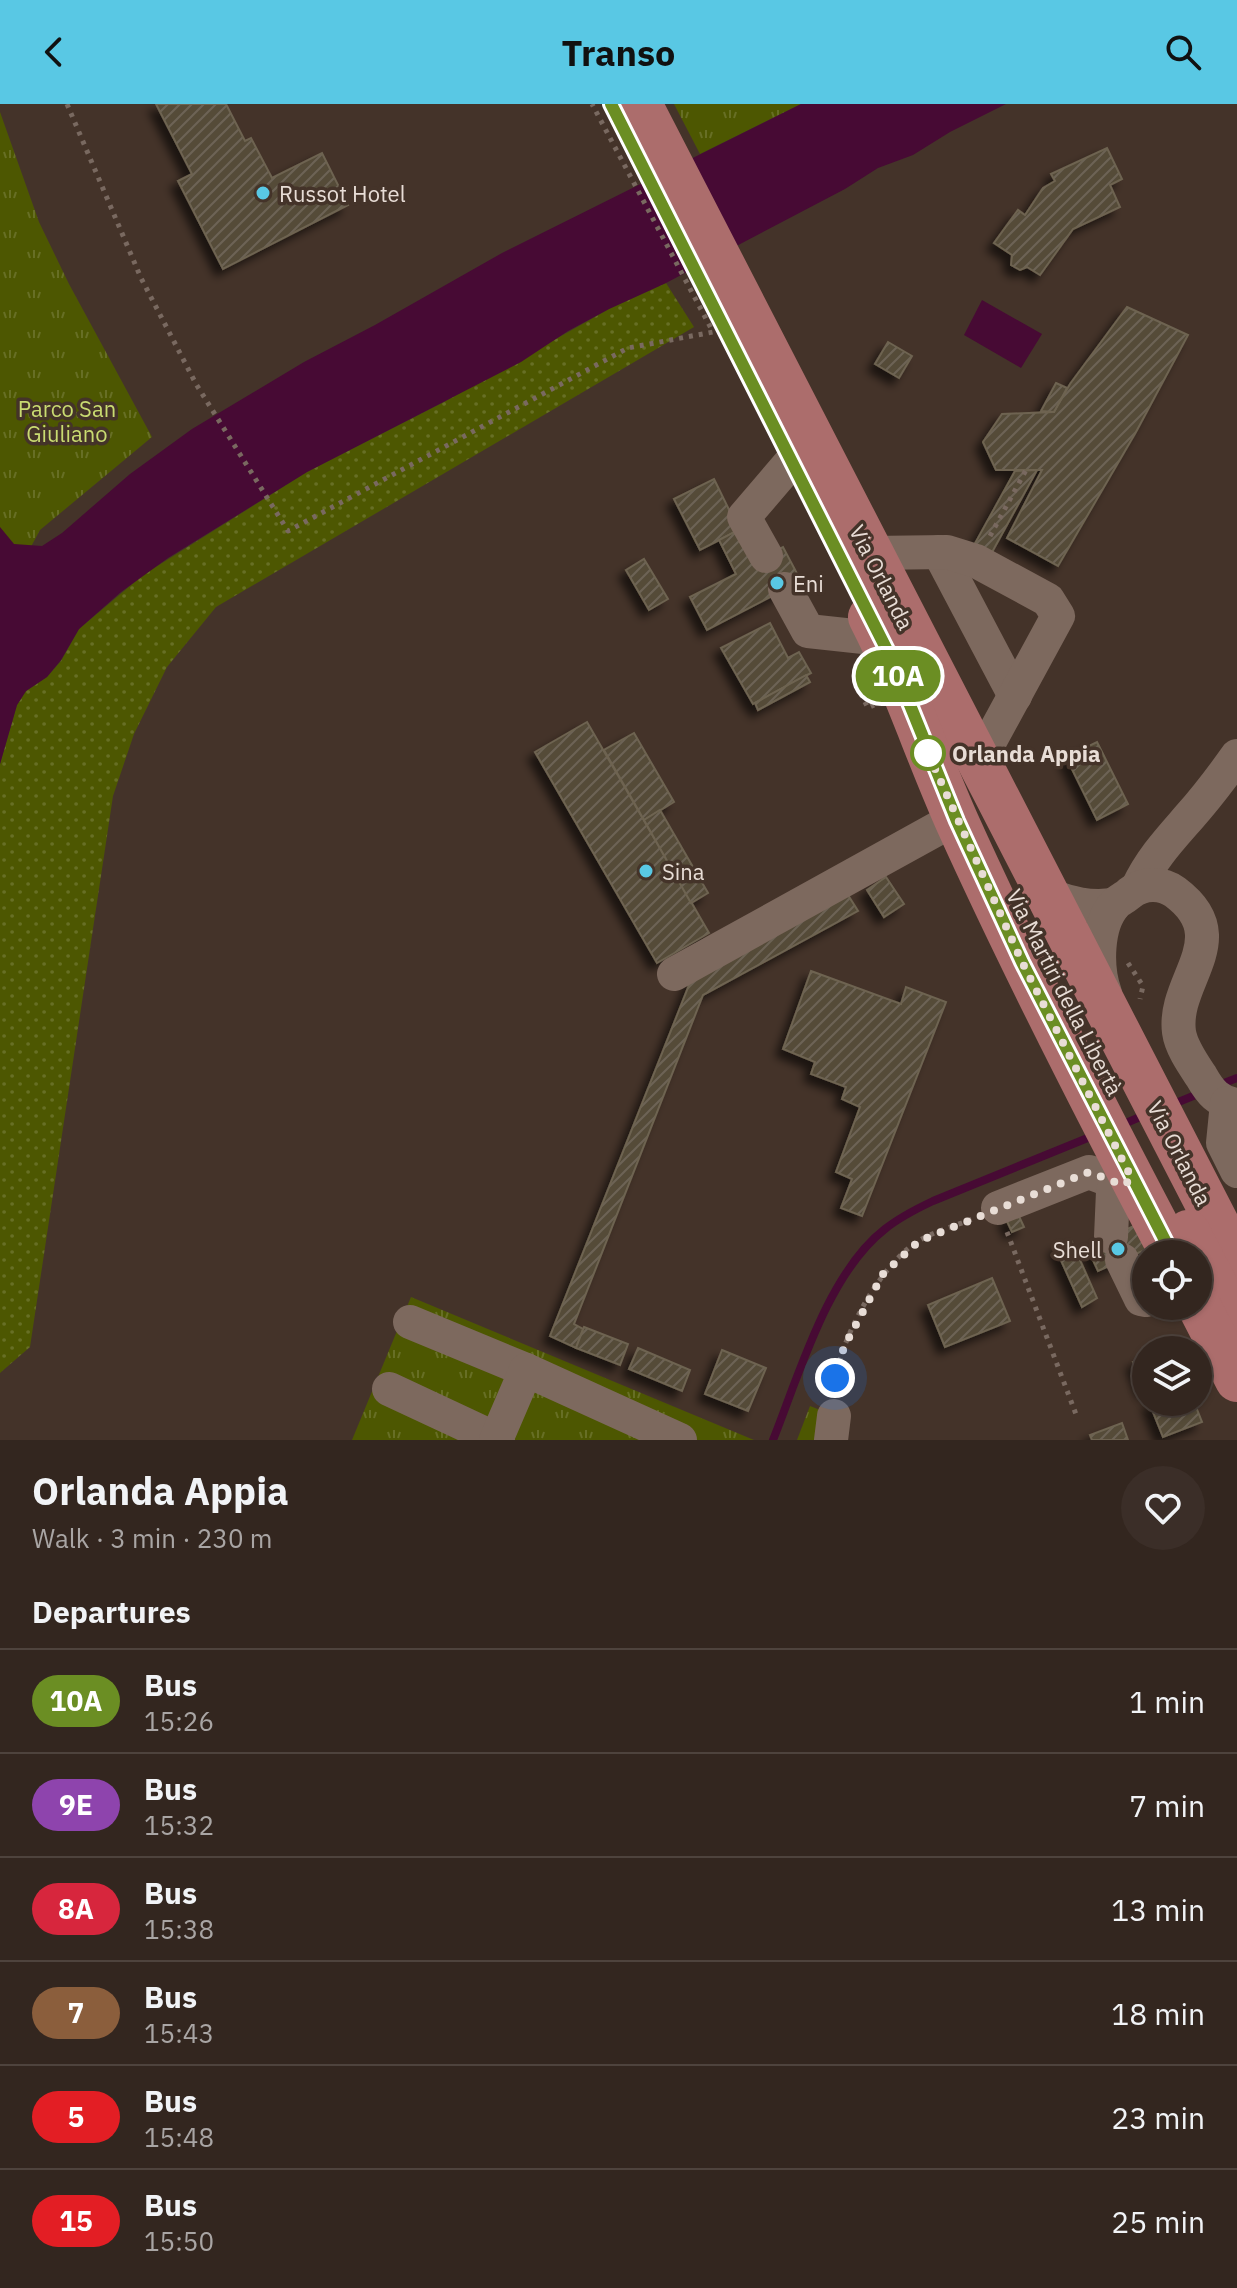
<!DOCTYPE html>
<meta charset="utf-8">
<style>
:root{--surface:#33261f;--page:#3b2e28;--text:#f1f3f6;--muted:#a9a5a4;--line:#4e433d;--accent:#59c8e4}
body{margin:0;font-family:"IBM Plex Sans",sans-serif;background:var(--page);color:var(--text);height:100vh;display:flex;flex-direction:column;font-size:30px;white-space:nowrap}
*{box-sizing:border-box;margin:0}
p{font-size:26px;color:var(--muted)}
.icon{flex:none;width:44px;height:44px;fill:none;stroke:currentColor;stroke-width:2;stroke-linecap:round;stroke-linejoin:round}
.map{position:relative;height:1336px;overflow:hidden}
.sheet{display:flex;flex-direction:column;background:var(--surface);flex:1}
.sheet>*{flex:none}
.badge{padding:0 16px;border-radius:26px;font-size:28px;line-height:52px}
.buttons{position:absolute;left:1132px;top:1136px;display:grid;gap:16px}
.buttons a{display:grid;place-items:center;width:80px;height:80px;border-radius:50%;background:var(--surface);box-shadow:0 2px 6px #0004,0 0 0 2px var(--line);font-size:40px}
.you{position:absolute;width:40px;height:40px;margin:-20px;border:6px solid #fff;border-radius:50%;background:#1a73e8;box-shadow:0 0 0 12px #1a73e833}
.map>.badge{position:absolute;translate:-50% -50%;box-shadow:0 0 0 4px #fff}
h2{padding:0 32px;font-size:30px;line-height:72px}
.round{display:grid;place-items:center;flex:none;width:84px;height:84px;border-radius:42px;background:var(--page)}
.overview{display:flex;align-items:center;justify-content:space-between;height:136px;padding:0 32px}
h1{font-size:38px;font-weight:700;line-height:60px}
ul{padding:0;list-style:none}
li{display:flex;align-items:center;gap:24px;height:104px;padding:0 32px;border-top:2px solid var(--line)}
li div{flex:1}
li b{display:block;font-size:30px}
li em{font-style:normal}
li .badge{min-width:88px;font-weight:700;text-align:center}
header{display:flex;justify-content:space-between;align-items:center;height:104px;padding:0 32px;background:var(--accent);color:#111;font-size:36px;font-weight:700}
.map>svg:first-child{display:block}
.grass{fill:url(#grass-dots)}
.park{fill:url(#park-tufts)}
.water{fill:#470a34}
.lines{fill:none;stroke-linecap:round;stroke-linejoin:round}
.stream{stroke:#470a34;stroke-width:8}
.building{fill:url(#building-hatch);stroke:#6e6451;stroke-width:2;filter:url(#shadow)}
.path{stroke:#796960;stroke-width:5;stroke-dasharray:4 6;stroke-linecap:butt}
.minor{stroke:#7d695e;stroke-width:34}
.major{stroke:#ac6d6c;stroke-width:44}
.line-casing{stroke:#fff;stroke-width:18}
.line{stroke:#6b8e23;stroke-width:12}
.walk{stroke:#e8ddd6;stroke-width:8;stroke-dasharray:0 14.4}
.poi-dot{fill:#59c8e4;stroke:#443329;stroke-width:3}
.stop-dot{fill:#fff;stroke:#6b8e23;stroke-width:4}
.labels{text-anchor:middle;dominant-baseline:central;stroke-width:7;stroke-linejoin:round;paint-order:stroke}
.poi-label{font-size:22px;fill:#e8ddd6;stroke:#443329;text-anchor:start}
.park-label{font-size:22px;fill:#c9db71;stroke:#443329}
.street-label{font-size:22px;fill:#e8ddd6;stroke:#443329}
.stop-label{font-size:22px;font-weight:bold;fill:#e8ddd6;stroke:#443329;text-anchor:start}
</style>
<header><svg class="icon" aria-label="back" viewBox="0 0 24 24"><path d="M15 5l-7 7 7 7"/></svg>Transo<svg class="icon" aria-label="search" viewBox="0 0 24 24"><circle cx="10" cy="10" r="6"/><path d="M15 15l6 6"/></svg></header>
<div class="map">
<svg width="1237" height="1336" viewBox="0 0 1237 1336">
<defs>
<pattern id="grass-dots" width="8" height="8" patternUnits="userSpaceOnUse" patternTransform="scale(2)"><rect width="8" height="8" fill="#4d5701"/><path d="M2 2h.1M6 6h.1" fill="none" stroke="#676f25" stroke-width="1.8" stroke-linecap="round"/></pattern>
<pattern id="park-tufts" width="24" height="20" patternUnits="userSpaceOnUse" patternTransform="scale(2)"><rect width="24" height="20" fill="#4d5701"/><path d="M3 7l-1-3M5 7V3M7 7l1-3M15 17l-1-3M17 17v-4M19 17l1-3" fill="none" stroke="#676f25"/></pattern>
<pattern id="building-hatch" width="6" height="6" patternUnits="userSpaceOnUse" patternTransform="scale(2)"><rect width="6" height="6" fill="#544b39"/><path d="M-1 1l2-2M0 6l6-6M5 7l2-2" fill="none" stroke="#6d6455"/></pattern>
<filter id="shadow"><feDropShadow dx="-7" dy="7" stdDeviation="4" flood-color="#0009"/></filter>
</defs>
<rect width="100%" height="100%" fill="#443329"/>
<polygon class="grass" points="666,179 694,223 216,503 167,563 134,630 113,692 30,1243 0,1269 0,660 17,601 26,587 47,573 61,557 79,525 143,471 307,368 444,298 609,205"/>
<g class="park">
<polygon points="674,0 801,0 700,50"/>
<polygon points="0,8 39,118 69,180 152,333 40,426 0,500"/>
<polygon points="411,1193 754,1336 352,1336"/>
<polygon points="810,1302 840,1314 847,1336 797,1336"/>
</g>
<g class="water">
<polygon points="801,0 1006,0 950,28 913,51 878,64 845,85 666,179 609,205 568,227 521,258 307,368 168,454 121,488 79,525 61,556 47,573 26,587 17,601 0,660 0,423 14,440 42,442 62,429 130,370 192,325 304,258 375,221 502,149"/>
<polygon points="982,196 1042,230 1021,264 964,231"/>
</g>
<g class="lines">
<g class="stream">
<polyline points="1219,981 1237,974"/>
<polyline points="1171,1001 1203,988"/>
<polyline points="1119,1022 1147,1010"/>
<path d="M 773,1336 C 799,1271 828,1169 885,1125 C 900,1113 916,1105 933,1097 L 1095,1031"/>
</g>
</g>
<g class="building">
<polygon points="156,0 226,0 245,37 251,34 272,74 322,49 348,101 223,165 178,77 192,70"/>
<polygon points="1107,44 1122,75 1110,81 1120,103 1073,125 1040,171 1027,163 1020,166 1011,161 1012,151 994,139 1018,106 1025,111 1043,84 1055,77 1051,70"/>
<polygon points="1127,203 1188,231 1136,328 1058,462 1007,434 1042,366 996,366 983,338 1002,310 1054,308 1070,280"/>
<polygon points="888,238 912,252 899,274 875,260"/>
<polygon points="1056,279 1067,284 1054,308 1041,307"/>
<polygon points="1037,366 990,452 973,443 1015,367"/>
<polygon points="714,375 739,426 700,446 674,395"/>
<polygon points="736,427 752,459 783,443 801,477 707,526 690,493 736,470 719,436"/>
<polygon points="644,455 668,495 649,506 626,466"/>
<polygon points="770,519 788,554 799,548 811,569 753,600 721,544"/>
<polygon points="806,571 810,578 758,606 755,599"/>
<polygon points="587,618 709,829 657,859 535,648"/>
<polygon points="634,629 674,698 644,716 604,646"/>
<polygon points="1097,638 1128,700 1097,716 1066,653"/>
<polygon points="660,706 708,789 691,799 644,716"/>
<polygon points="886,773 904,800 884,813 867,786"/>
<polygon points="848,791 858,807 703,891 574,1220 583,1225 576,1244 550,1232 691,876"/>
<polygon points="811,867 901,900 906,883 946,898 862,1112 841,1104 852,1075 836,1068 860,1003 842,995 846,983 811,970 815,958 783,945"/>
<polygon points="1017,1108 1024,1123 1012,1128 1005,1113"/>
<polygon points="1136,1121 1147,1145 1098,1167 1087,1143"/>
<polygon points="1071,1136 1097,1194 1082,1203 1055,1143"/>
<polygon points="992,1174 1010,1217 945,1243 928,1201"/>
<polygon points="584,1223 628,1240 620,1261 576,1244"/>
<polygon points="638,1244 690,1266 682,1287 629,1265"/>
<polygon points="722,1246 766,1264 748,1307 705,1290"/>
<polygon points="1146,1253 1146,1290 1133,1258"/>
<polygon points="1149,1298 1194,1298 1202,1318 1163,1333"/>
<polygon points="1122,1319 1128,1336 1092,1336 1090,1331"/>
</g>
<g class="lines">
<g class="path">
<polyline points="67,0 141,174 196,280 288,427 628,244 713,228 592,0"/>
<polyline points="990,432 1026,366"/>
<polyline points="865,591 863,586 860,588 868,604 874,601"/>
<polyline points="1128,859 1143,882 1140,895"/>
<polyline points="1007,1128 1077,1313"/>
<path d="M 834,1287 C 836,1241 880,1159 920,1136 C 936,1127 955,1122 972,1115"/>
</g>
<g class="minor">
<polyline points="939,448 1015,592"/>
<polyline points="870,449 947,448 976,457 1048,496 1058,512 990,637 981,662"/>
<polyline points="766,452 744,413 791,358"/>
<polyline points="785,485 808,527 882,535"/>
<path d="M 1138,783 C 1151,755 1170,735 1190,712 C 1207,693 1222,673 1237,652"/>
<path d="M 1048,791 C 1072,800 1089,804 1114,801"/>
<polyline points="674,870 942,722 957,717"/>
<path d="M 1105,889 C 1096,864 1096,821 1115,800 C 1119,796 1126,793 1130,789 C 1143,779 1161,778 1175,788 C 1237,834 1172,876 1179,928 C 1181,943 1193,960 1201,972 C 1210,988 1218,998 1237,1001"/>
<polyline points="1227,999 1223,1039 1237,1067"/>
<polyline points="998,1104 1089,1068 1123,1081"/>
<polyline points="1111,1133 1113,1087 1132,1075"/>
<polyline points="1122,1156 1141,1195 1146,1196"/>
<polyline points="410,1218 526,1266"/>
<polyline points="389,1285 498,1336"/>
<polyline points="496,1336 526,1266 680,1336"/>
<polyline points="831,1336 834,1312"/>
</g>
<g class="major">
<polyline points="640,0 1237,1158"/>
<path d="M 870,513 C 904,579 927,651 958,720 C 1024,866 1097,1008 1172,1150"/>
<polyline points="1188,1128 1237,1222"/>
<polyline points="1198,1200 1237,1276"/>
</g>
</g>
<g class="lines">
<g class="line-casing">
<polyline id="line" points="611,0 891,554 957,717 1022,858 1172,1150"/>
</g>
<use href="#line" class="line"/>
<polyline class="walk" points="835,1274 844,1243 883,1170 919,1137 1089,1068 1123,1081 1132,1075 1022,858 928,649"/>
</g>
<g class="poi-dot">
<circle cx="263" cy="89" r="8"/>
<circle cx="777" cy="479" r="8"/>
<circle cx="646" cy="767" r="8"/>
<circle cx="1118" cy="1145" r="8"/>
</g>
<circle class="stop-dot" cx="928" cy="649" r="16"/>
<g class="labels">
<g class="poi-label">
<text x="279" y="89">Russot Hotel</text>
<text x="793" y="479">Eni</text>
<text x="662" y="767">Sina</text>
<text x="1102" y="1145" text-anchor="end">Shell</text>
</g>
<g class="park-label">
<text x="67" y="304">Parco San<tspan x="67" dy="25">Giuliano</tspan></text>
</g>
<g class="street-label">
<text transform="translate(882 473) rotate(63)">Via Orlanda</text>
<text transform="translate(1065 888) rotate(63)">Via Martiri della Libertà</text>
<text transform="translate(1180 1049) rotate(63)">Via Orlanda</text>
</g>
<g class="stop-label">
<text x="952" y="649">Orlanda Appia</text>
</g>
</g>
</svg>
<div class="buttons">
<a><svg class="icon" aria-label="locate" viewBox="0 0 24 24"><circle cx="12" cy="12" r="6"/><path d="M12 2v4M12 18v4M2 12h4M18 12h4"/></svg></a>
<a><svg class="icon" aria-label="layers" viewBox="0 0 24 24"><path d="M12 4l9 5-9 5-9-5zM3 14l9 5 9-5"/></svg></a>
</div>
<div class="you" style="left:835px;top:1274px"></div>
<b class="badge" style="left:898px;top:572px;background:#6b8e23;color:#fff">10A</b>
</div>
<section class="sheet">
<div class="overview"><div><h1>Orlanda Appia</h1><p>Walk · 3 min · 230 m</p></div><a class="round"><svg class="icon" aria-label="heart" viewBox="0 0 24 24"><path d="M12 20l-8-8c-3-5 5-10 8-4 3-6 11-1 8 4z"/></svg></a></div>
<h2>Departures</h2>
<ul>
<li><span class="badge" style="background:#6b8e23;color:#fff">10A</span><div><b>Bus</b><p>15:26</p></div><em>1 min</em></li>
<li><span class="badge" style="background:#8e44ad;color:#fff">9E</span><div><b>Bus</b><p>15:32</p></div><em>7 min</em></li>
<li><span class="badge" style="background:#d7263d;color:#fff">8A</span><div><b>Bus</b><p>15:38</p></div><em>13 min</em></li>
<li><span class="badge" style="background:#8b5e3c;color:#fff">7</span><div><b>Bus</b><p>15:43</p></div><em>18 min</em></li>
<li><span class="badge" style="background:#e31e24;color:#fff">5</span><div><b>Bus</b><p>15:48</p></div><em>23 min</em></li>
<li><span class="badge" style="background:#e31e24;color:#fff">15</span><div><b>Bus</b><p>15:50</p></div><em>25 min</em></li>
</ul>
</section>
